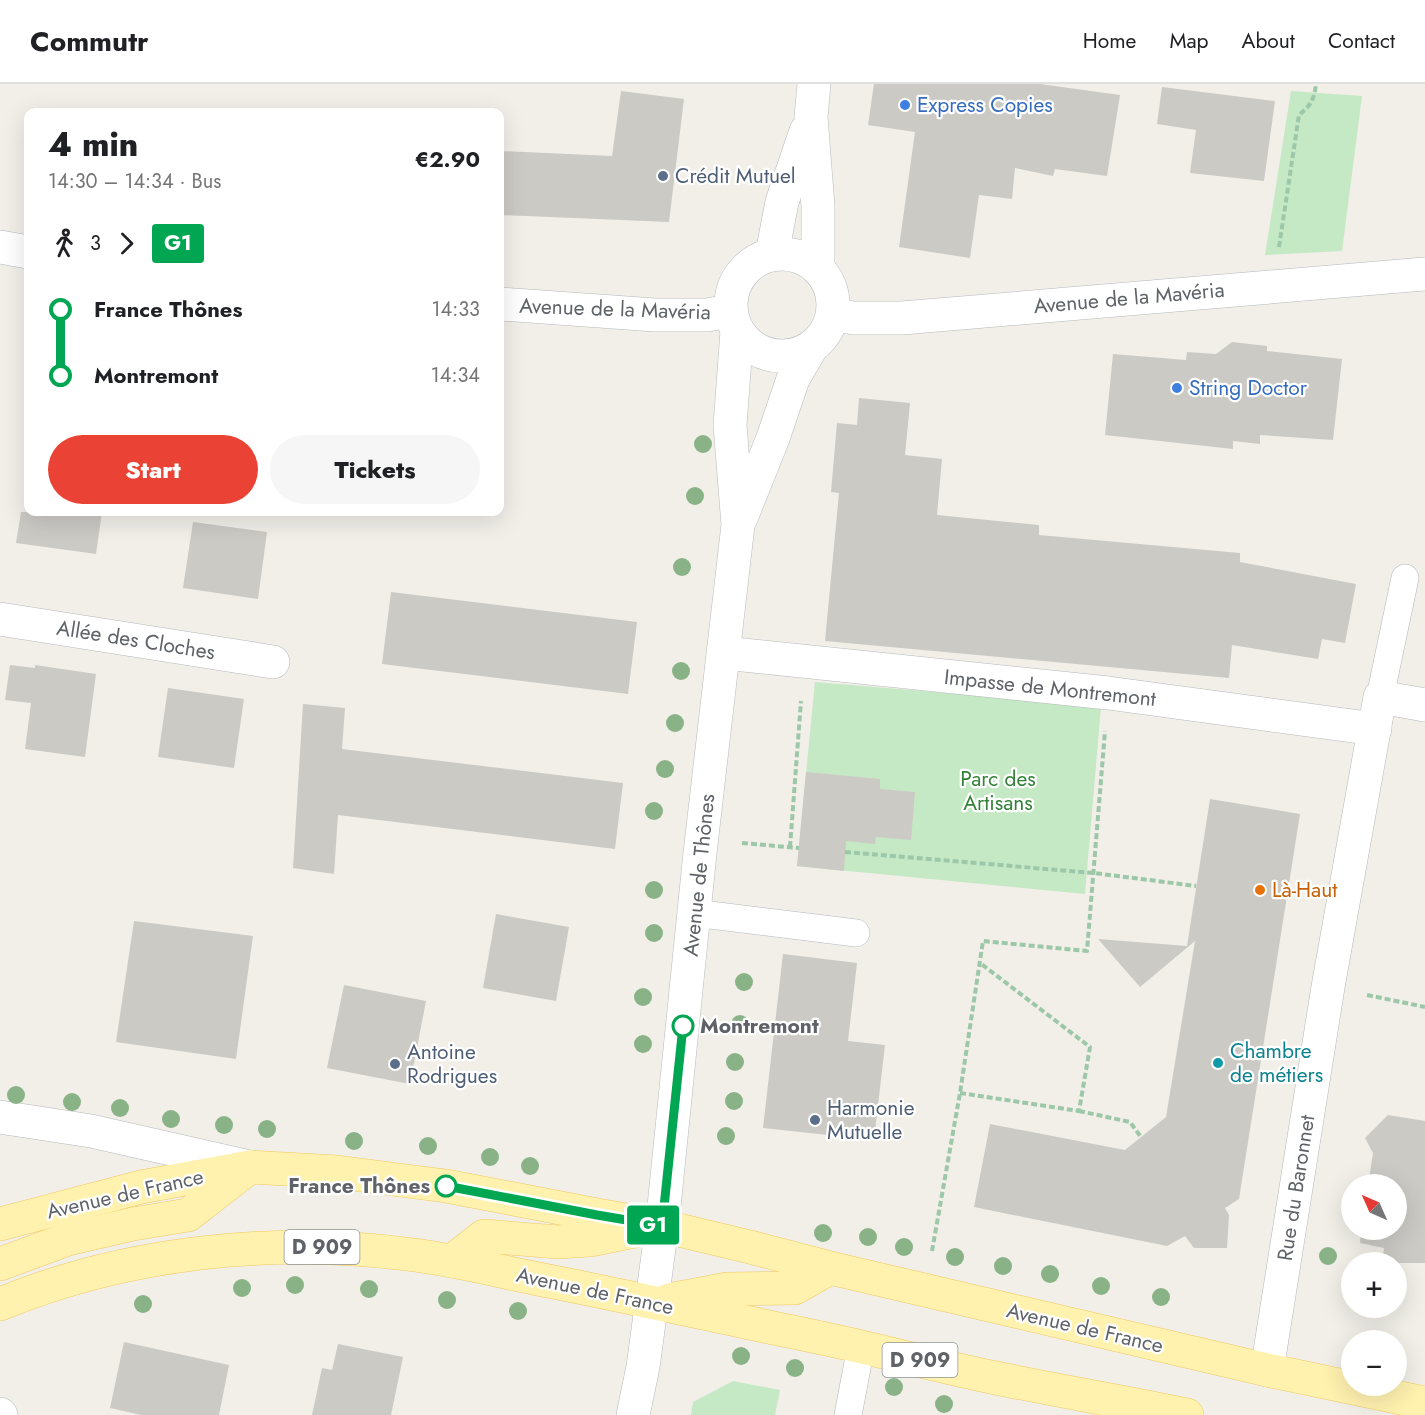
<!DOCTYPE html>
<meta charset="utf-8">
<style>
:root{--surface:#fff;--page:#f6f6f6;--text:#202124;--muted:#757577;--line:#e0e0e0;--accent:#ea4335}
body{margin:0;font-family:Jost,sans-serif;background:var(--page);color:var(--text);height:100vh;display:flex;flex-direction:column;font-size:22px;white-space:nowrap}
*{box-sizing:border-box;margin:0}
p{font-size:20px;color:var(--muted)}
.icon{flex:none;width:33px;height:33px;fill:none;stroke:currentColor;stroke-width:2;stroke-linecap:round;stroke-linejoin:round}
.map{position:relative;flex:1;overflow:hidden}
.details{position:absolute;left:24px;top:24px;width:480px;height:408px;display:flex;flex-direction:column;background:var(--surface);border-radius:12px;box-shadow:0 6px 24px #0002}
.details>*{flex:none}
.badge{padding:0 12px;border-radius:4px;font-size:21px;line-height:39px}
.needle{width:39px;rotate:315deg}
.fabs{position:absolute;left:1341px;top:1090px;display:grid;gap:12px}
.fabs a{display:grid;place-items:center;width:66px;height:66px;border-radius:50%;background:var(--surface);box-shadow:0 6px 24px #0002;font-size:30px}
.map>.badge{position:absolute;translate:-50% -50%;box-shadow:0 0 0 3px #fff}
.legs{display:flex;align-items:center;gap:9px;height:66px;padding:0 24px;font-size:20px}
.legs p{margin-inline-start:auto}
.summary{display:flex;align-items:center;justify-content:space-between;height:102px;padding:0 24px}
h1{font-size:33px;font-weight:800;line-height:45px}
.primary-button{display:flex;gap:12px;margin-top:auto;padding:12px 24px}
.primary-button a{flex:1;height:69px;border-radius:36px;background:var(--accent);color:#fff;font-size:24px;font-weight:800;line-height:69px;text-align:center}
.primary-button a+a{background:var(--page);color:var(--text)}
ul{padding:0 24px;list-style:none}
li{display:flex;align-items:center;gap:21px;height:66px;font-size:22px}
li i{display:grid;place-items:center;width:9px;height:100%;margin:0 8px;background:currentColor}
li i::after{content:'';width:15px;height:15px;margin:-8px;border:4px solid;border-radius:50%;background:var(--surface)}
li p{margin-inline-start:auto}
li:first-child i{background:linear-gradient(#0000 50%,currentColor 0)}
li:last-child i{background:linear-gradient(currentColor 50%,#0000 0)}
header{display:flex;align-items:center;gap:36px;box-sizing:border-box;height:84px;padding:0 30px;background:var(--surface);border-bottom:2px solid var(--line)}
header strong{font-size:28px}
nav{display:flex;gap:33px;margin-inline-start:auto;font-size:21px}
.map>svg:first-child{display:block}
.green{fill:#c5e8c5}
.building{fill:#cccac5}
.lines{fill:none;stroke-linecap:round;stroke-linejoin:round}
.lane-casing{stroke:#b5b8bc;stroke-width:28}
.street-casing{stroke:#b5b8bc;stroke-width:34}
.secondary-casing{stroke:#b6babf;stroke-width:34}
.primary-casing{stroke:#f2c960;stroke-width:34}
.path{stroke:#9cc7a9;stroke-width:4;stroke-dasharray:6 3;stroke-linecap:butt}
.lane{stroke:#fff;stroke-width:27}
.street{stroke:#fff;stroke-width:33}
.secondary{stroke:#fff;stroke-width:33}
.primary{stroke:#fff2af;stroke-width:33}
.tree{fill:#89b387}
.line-1-casing{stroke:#fff;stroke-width:14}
.line-1{stroke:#00a651;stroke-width:9}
.shop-dot{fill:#3f7fe0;stroke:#fff;stroke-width:2}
.service-dot{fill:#5c6f8a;stroke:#fff;stroke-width:2}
.food-dot{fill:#e8710a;stroke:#fff;stroke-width:2}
.stop-1-dot{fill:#fff;stroke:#00a651;stroke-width:3}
.culture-dot{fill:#0f9aa8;stroke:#fff;stroke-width:2}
.labels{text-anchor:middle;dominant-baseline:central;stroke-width:4.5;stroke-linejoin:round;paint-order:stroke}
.shield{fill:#fff;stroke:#8f9295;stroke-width:1.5}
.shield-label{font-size:20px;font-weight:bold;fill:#5f6368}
.shop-label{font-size:21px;fill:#366cbe;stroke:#fff;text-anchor:start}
.service-label{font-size:21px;fill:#4e5e75;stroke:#fff;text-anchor:start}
.street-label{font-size:21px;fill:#5f6368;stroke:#fff}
.park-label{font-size:21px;fill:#348238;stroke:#fff}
.food-label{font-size:21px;fill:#c56008;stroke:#fff;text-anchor:start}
.stop-label{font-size:21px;font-weight:bold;fill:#5f6368;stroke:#fff;text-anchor:start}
.culture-label{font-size:21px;fill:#0d838f;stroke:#fff;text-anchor:start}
</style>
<header>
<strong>Commutr</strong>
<nav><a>Home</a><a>Map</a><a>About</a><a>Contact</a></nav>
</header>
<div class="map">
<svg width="1425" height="1331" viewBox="0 0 1425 1331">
<rect width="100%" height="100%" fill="#f1efe8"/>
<g class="green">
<polygon points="1291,7 1362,12 1342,167 1265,171"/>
<polygon points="815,598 1101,622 1085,810 797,782"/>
<polygon points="733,1297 780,1306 775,1331 691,1331 693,1318"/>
</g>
<g class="building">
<polygon points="874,0 1040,0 1120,11 1107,92 1055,85 1053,92 1015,84 1012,115 979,111 970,174 899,163 915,48 868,41"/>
<polygon points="1162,3 1275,17 1264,97 1190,89 1196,46 1157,40"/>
<polygon points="621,7 684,15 669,138 500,131 500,67 612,72"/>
<polygon points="1232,258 1267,262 1267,267 1342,275 1333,356 1260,351 1260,360 1233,357 1233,365 1105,351 1113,270 1186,276 1187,268 1216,270"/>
<polygon points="859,314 910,319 905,371 942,375 937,431 1039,441 1039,451 1240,469 1240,478 1356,500 1345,559 1322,555 1318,575 1232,561 1229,594 825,557 839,409 831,408 837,339 857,341"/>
<polygon points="21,428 102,428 96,470 16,459"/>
<polygon points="193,438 267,448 258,515 183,504"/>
<polygon points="391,508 637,538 628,610 382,580"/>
<polygon points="10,581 35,584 35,581 96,590 85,673 25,665 31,619 5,616"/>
<polygon points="168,604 244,615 234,684 158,673"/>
<polygon points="303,620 345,624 342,665 623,699 615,765 338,731 334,790 293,784"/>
<polygon points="806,688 880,695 880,705 915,708 911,756 876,753 875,760 846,757 844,787 797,782"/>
<polygon points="1210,715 1300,730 1239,1115 1225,1124 1229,1131 1227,1164 1194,1164 1185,1152 1167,1162 974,1123 990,1040 1125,1066 1166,1033 1195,857 1140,903 1098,855 1187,862"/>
<polygon points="496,830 569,843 556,917 483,904"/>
<polygon points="134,837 253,852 236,975 116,958"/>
<polygon points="783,870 857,879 848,957 885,961 874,1056 763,1044"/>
<polygon points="344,901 426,917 410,1000 327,984"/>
<polygon points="1388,1031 1425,1037 1425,1179 1382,1179 1384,1164 1360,1159 1361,1146 1396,1146 1396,1101 1368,1101 1373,1069 1365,1054"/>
<polygon points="124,1258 229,1281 219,1331 141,1331 110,1324"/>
<polygon points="338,1260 403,1273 391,1331 312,1331 322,1284 332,1286"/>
</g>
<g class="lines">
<g class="lane-casing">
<g id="lane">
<polyline points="1380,613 1405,494"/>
<polyline points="694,829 856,849"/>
<polyline points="848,1331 861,1263"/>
</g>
</g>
<g class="street-casing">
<g id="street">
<polyline points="0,163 28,168"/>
<polyline points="500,220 655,231 707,231 730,227"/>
<polyline points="833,231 854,234 902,234 1425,190"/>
<polyline points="0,535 273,578"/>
<polyline points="724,569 1108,609 1375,645"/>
<polyline points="0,1033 91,1047 250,1083"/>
<polyline points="1267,1286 1328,903 1380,613 1425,621"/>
</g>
</g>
<g class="secondary-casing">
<g id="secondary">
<polyline points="814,0 811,33 818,122 818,183"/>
<polyline points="772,170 782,118 806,47"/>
<circle cx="782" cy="221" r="51"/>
<polyline points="741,434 773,354 793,295 811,264"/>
<polyline points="0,1330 1,1331"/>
<polyline points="633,1331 643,1283 662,1142 700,769 738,441 730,341 737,247"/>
</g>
</g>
<g class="primary-casing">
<g id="primary">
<polyline points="0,1140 141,1103 250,1083 337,1088 446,1102 597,1131 662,1142 750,1163 830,1184 1267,1286 1425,1319"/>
<polyline points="452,1177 484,1152 558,1158 590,1156 640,1146"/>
<polyline points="0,1180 68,1155 133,1140 188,1131 246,1086"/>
<polyline points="669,1216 727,1205 795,1204 830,1184"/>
<path d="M 0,1220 C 127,1168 271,1153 406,1170 C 451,1175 494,1186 538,1195 C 606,1208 673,1223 741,1237 C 782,1246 824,1254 866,1264 C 909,1274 952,1285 996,1294 C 1060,1307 1124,1318 1187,1331"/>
</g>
</g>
<g class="path">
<path d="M 1279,163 L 1299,31 C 1311,21 1314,16 1316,0"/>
<polyline points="742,759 799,764"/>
<polyline points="790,763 801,617"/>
<polyline points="845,768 1094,789 1196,802"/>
<polyline points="1367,911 1425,923"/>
<polyline points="960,1009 1079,1027 1090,963 980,879"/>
<polyline points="1079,1027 1130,1038 1141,1053"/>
<polyline points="932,1167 960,1009 983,857 1087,867 1105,647"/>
</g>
<use href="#lane" class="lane"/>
<use href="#street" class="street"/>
<use href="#secondary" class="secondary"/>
<use href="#primary" class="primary"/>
</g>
<g class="tree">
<circle cx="703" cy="360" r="9"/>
<circle cx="695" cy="412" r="9"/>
<circle cx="682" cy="483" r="9"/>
<circle cx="681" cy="587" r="9"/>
<circle cx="675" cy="639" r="9"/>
<circle cx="665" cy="685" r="9"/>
<circle cx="654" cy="727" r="9"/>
<circle cx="654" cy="806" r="9"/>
<circle cx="654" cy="849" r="9"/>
<circle cx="744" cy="898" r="9"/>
<circle cx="643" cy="913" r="9"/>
<circle cx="740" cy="940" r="9"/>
<circle cx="643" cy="960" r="9"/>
<circle cx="735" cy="978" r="9"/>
<circle cx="16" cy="1011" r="9"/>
<circle cx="734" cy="1017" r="9"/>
<circle cx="72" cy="1018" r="9"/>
<circle cx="120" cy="1024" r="9"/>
<circle cx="171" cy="1035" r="9"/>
<circle cx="224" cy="1041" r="9"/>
<circle cx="267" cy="1045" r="9"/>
<circle cx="726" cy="1052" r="9"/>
<circle cx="354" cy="1057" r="9"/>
<circle cx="428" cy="1062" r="9"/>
<circle cx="490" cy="1073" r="9"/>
<circle cx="530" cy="1082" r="9"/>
<circle cx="823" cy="1149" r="9"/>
<circle cx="868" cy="1153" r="9"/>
<circle cx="904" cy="1163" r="9"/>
<circle cx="1328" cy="1172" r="9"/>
<circle cx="955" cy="1173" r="9"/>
<circle cx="1003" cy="1182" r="9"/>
<circle cx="1050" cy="1190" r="9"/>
<circle cx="295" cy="1201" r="9"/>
<circle cx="1101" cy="1202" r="9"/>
<circle cx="242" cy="1204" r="9"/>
<circle cx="369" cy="1205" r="9"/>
<circle cx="1161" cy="1213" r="9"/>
<circle cx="447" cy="1216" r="9"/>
<circle cx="143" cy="1220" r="9"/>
<circle cx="518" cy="1227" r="9"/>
<circle cx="741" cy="1272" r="9"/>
<circle cx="795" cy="1284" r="9"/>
<circle cx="894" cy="1303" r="9"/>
<circle cx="944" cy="1320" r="9"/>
</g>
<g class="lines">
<g class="line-1-casing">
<polyline id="line-1" points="446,1102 597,1131 662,1142 683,942"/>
</g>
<use href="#line-1" class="line-1"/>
</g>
<g class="shop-dot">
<circle cx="905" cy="21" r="6"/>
<circle cx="1177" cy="304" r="6"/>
</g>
<g class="service-dot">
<circle cx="663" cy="92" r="6"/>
<circle cx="395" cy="980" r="6"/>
<circle cx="815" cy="1036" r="6"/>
</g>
<circle class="food-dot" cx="1260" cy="806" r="6"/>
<g class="stop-1-dot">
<circle cx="683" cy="942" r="10"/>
<circle cx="446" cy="1102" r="10"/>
</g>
<circle class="culture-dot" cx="1218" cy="979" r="6"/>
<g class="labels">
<g class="shield">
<rect x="284.5" y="1146" width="75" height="34" rx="4.5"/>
<rect x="882.5" y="1259" width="75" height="34" rx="4.5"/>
</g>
<g class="shield-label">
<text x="322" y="1163">D 909</text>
<text x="920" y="1276">D 909</text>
</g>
<g class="shop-label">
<text x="917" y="21">Express Copies</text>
<text x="1189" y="304">String Doctor</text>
</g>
<g class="service-label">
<text x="675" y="92">Crédit Mutuel</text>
<text x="407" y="968">Antoine<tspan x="407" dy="24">Rodrigues</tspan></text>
<text x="827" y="1024">Harmonie<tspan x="827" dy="24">Mutuelle</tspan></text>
</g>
<g class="street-label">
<text transform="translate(1129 214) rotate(-5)">Avenue de la Mavéria</text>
<text transform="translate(615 225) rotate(2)">Avenue de la Mavéria</text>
<text transform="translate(136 556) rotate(9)">Allée des Cloches</text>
<text transform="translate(1050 604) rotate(6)">Impasse de Montremont</text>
<text transform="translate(699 791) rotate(-84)">Avenue de Thônes</text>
<text transform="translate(1296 1104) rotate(-81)">Rue du Baronnet</text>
<text transform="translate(125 1110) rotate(-13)">Avenue de France</text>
<text transform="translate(595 1207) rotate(12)">Avenue de France</text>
<text transform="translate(1085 1244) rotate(13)">Avenue de France</text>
</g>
<g class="park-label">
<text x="998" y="695">Parc des<tspan x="998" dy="24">Artisans</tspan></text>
</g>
<g class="food-label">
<text x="1272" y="806">Là-Haut</text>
</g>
<g class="stop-label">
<text x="700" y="942">Montremont</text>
<text x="430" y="1102" text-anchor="end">France Thônes</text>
</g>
<g class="culture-label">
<text x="1230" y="967">Chambre<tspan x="1230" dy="24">de métiers</tspan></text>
</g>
</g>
</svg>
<div class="fabs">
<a><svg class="needle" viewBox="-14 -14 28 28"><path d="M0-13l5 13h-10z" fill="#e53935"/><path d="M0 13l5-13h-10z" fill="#757577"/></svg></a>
<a>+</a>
<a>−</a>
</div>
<b class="badge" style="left:653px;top:1141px;background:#00a651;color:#fff">G1</b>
<section class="details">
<div class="summary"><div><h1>4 min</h1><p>14:30 – 14:34 · Bus</p></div><b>€2.90</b></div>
<div class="legs"><svg class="icon" aria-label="walk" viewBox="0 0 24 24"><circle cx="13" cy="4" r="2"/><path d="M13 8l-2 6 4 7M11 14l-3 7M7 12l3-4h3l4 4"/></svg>3<svg class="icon" aria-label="forward" viewBox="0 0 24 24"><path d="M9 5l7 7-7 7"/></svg><b class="badge" style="background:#00a651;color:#fff">G1</b></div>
<ul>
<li><i style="color:#00a651"></i><b>France Thônes</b><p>14:33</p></li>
<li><i style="color:#00a651"></i><b>Montremont</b><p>14:34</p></li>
</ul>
<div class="primary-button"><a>Start</a><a>Tickets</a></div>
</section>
</div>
